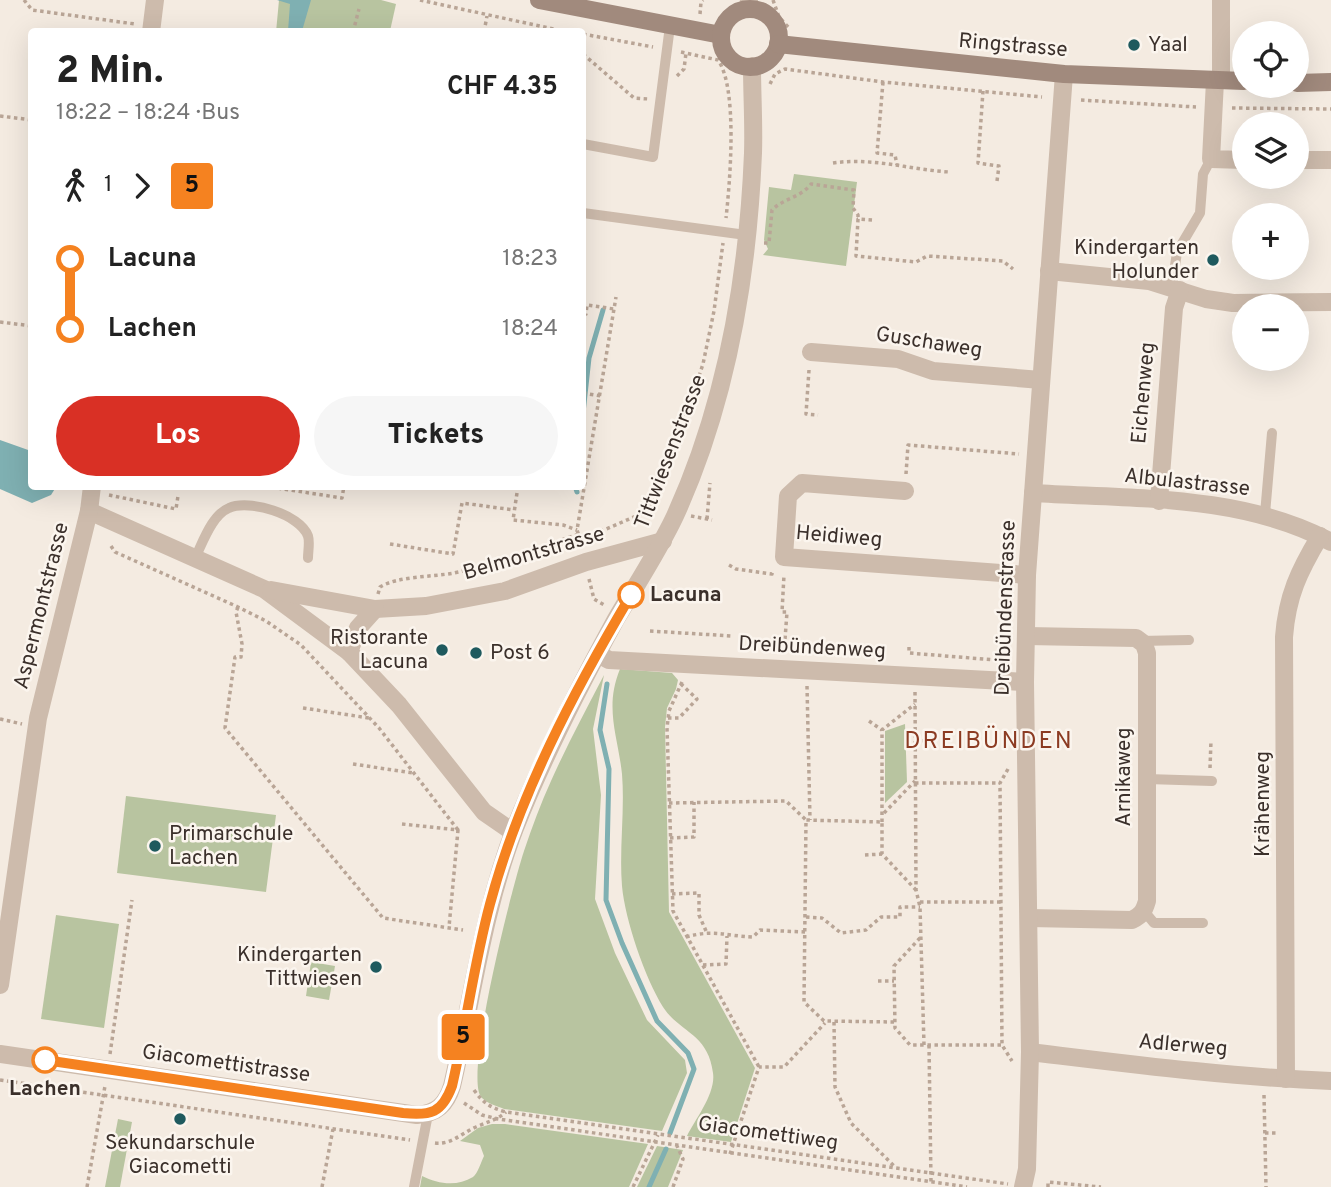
<!DOCTYPE html>
<html lang="de">
<meta charset="utf-8">
<style>
:root{--surface:#fff;--page:#f6f6f6;--text:#222;--muted:#767676;--accent:#d93025}
body{margin:0;font-family:Overpass,sans-serif;background:var(--page);color:var(--text);height:100vh;display:flex;flex-direction:column;font-size:26px;white-space:nowrap}
*{box-sizing:border-box;margin:0}
p{font-size:23px;color:var(--muted)}
.icon{flex:none;width:38px;height:38px;fill:none;stroke:currentColor;stroke-width:2;stroke-linecap:round;stroke-linejoin:round}
.map{position:relative;flex:1;overflow:hidden}
.details{position:absolute;left:28px;top:28px;width:558px;height:462px;display:flex;flex-direction:column;background:var(--surface);border-radius:7px;box-shadow:0 7px 28px #0002}
.details>*{flex:none}
.badge{padding:0 14px;border-radius:5px;font-size:24px;line-height:46px}
.tools{position:absolute;left:1232px;top:21px;display:grid;gap:14px}
.tools a{display:grid;place-items:center;width:77px;height:77px;border-radius:50%;background:var(--surface);box-shadow:0 7px 28px #0002;font-size:35px}
.map>.badge{position:absolute;translate:-50% -50%;box-shadow:0 0 0 4px #fff}
.legs{display:flex;align-items:center;gap:10px;height:77px;padding:0 28px;font-size:23px}
.legs p{margin-inline-start:auto}
.headline{display:flex;align-items:center;justify-content:space-between;height:119px;padding:0 28px}
h1{font-size:38px;font-weight:800;line-height:52px}
.button{display:flex;gap:14px;margin-top:auto;padding:14px 28px}
.button a{flex:1;height:80px;border-radius:42px;background:var(--accent);color:#fff;font-size:28px;font-weight:800;line-height:80px;text-align:center}
.button a+a{background:var(--page);color:var(--text)}
ul{padding:0 28px;list-style:none}
li{display:flex;align-items:center;gap:24px;height:70px;font-size:26px}
li i{display:grid;place-items:center;width:10px;height:100%;margin:0 9px;background:currentColor}
li i::after{content:'';width:18px;height:18px;margin:-9px;border:5px solid;border-radius:50%;background:var(--surface)}
li p{margin-inline-start:auto}
li:first-child i{background:linear-gradient(#0000 50%,currentColor 0)}
li:last-child i{background:linear-gradient(currentColor 50%,#0000 0)}
.map>svg:first-child{display:block}
.green{fill:#b8c4a0}
.water{fill:#7fb0b2}
.lines{fill:none;stroke-linecap:round;stroke-linejoin:round}
.stream{stroke:#7fb0b2;stroke-width:5}
.path{stroke:#b9a596;stroke-width:3.5;stroke-dasharray:3.5 3.5;stroke-linecap:butt}
.lane{stroke:#cdbbac;stroke-width:10}
.street{stroke:#cdbbac;stroke-width:18}
.secondary{stroke:#a18a7d;stroke-width:18}
.line-1-casing{stroke:#fff;stroke-width:16}
.line-1{stroke:#f58220;stroke-width:10}
.poi-dot{fill:#1f5a5e;stroke:#fbf5ee;stroke-width:2.5}
.stop-1-dot{fill:#fff;stroke:#f58220;stroke-width:3.5}
.labels{text-anchor:middle;dominant-baseline:central;stroke-width:5;stroke-linejoin:round;paint-order:stroke}
.poi-label{font-size:21px;fill:#3b302b;stroke:#fbf5ee;text-anchor:start}
.street-label{font-size:21px;fill:#3b302b;stroke:#fbf5ee}
.stop-label{font-size:21px;font-weight:bold;fill:#3b302b;stroke:#fbf5ee;text-anchor:start}
.quarter-label{font-size:24px;letter-spacing:2px;fill:#8c3b22;stroke:#fbf5ee}
</style>
<div class="map">
<svg width="1331" height="1187" viewBox="0 0 1331 1187">
<rect width="100%" height="100%" fill="#f4ebe1"/>
<g class="green">
<polygon points="279,0 381,0 396,4 390,31 276,32"/>
<polygon points="794,174 857,182 846,266 763,255 768,249 764,240 769,187 791,190"/>
<path d="M 620,669 L 672,673 L 678,680 L 676,689 L 667,708 L 665,727 L 669,912 L 755,1068 L 731,1142 L 687,1136 C 696,1118 716,1093 713,1073 C 708,1033 680,1033 663,1007 C 645,978 625,920 622,886 C 619,849 625,811 622,774 C 618,736 604,708 620,669 Z"/>
<path d="M 604,675 L 593,729 L 601,795 L 595,899 L 615,953 L 647,1020 L 685,1060 L 687,1073 L 662,1131 L 504,1109 C 497,1106 486,1103 481,1097 C 464,1074 513,884 524,851 C 532,827 541,803 551,781 C 567,745 586,710 604,675 Z"/>
<polygon points="905,724 907,782 885,803 885,731"/>
<polygon points="126,796 276,815 266,892 117,873"/>
<polygon points="56,915 119,924 104,1028 41,1019"/>
<polygon points="311,962 335,966 329,1000 306,996"/>
<polygon points="118,1119 132,1122 120,1187 105,1187"/>
<path d="M 492,1124 L 505,1124 L 648,1144 L 629,1187 L 420,1187 L 422,1176 C 438,1184 457,1187 473,1177 C 478,1173 481,1162 484,1156 L 480,1145 L 460,1141 L 478,1128 Z"/>
<polygon points="657,1146 683,1150 668,1187 637,1187"/>
</g>
<g class="water">
<polygon points="277,0 311,0 302,31 288,31 290,4"/>
<polygon points="0,440 31,451 32,486 56,487 51,495 32,503 0,489"/>
</g>
<g class="lines">
<g class="stream">
<polyline points="583,413 589,358 603,310"/>
<polyline points="575,486 577,492"/>
<polyline points="607,684 600,730 609,769 606,900 622,943 657,1021 688,1053 694,1069 670,1133"/>
<polyline points="649,1187 666,1149"/>
</g>
<g class="path">
<polyline points="24,0 32,10 135,24"/>
<polyline points="420,0 567,32"/>
<polyline points="773,0 779,17 789,28"/>
<polyline points="700,14 701,2 703,0"/>
<polyline points="353,32 359,9"/>
<polyline points="484,32 487,16"/>
<polyline points="583,34 653,47"/>
<path d="M 681,52 L 718,60 C 738,88 730,182 726,218"/>
<polyline points="583,54 634,98 649,99"/>
<polyline points="677,76 684,69 686,53"/>
<polyline points="883,82 877,153 895,155 897,165"/>
<polyline points="770,84 775,74 785,69 883,82 1042,97"/>
<polyline points="983,91 978,163 999,166 997,181"/>
<polyline points="1081,100 1196,107"/>
<polyline points="1232,108 1331,109"/>
<polyline points="0,116 32,120"/>
<path d="M 833,163 C 873,157 911,170 950,172"/>
<polyline points="872,220 858,219 856,256 916,262 927,256 1003,261 1013,269"/>
<path d="M 764,243 L 769,243 L 772,210 C 784,198 800,198 811,184 L 854,190 L 853,208 L 858,215 L 858,219"/>
<polyline points="583,314 586,314 587,305 614,309"/>
<polyline points="0,322 32,326"/>
<polyline points="809,370 806,414 818,415"/>
<polyline points="583,393 601,396"/>
<polyline points="906,474 908,445 1019,454"/>
<polyline points="264,486 342,498 344,486"/>
<polyline points="518,486 513,520 563,525 577,530"/>
<polyline points="109,495 176,509 178,496"/>
<polyline points="691,516 712,520"/>
<polyline points="707,519 710,483"/>
<polyline points="581,540 643,513 654,502 667,472 703,364 714,311 723,243"/>
<polyline points="390,544 453,554 462,503 514,510"/>
<polyline points="111,546 115,552 238,607 266,621 301,645 379,728 458,830"/>
<polyline points="583,547 577,530 616,297"/>
<polyline points="729,565 736,569 772,574 772,570"/>
<polyline points="589,579 594,599 606,606"/>
<path d="M 378,594 L 380,587 C 398,576 432,577 454,573 C 497,564 537,548 579,534"/>
<polyline points="238,607 236,612 242,644 241,657 235,657 225,728 383,918 463,930"/>
<polyline points="650,631 732,636"/>
<polyline points="909,647 909,653 1008,661"/>
<polyline points="784,653 787,612 782,612 784,575"/>
<polyline points="682,682 669,711 667,728 673,911 759,1067"/>
<polyline points="807,686 810,820"/>
<polyline points="915,692 916,890 920,907 924,1045 1002,1045"/>
<polyline points="303,708 369,718"/>
<polyline points="668,718 679,718 697,699 681,684"/>
<polyline points="0,719 22,724"/>
<polyline points="869,721 882,730"/>
<polyline points="915,741 935,740"/>
<polyline points="353,764 413,773"/>
<polyline points="1210,768 1211,740"/>
<polyline points="1008,769 1000,783 1002,1045 1012,1061"/>
<polyline points="915,783 1000,783"/>
<polyline points="669,803 786,801 806,820"/>
<polyline points="884,813 915,781"/>
<polyline points="882,822 882,730 915,704"/>
<polyline points="402,824 458,830 449,927"/>
<polyline points="670,838 694,837 694,802"/>
<polyline points="865,855 882,854"/>
<polyline points="672,894 699,893 699,915 706,931"/>
<polyline points="920,902 1002,902"/>
<polyline points="806,917 822,918 841,933 866,930 881,917 900,917 900,907 920,907"/>
<path d="M 686,937 C 715,929 725,936 753,937 L 760,930 L 805,932"/>
<polyline points="920,938 894,966 895,1028 910,1045 924,1045"/>
<polyline points="703,965 726,964 727,936"/>
<polyline points="878,981 894,981"/>
<polyline points="834,1022 835,1087 851,1123 895,1167"/>
<polyline points="894,1022 824,1021 804,1002 806,820 882,822 882,854 916,890"/>
<polyline points="929,1045 931,1182"/>
<polyline points="110,1054 132,900"/>
<polyline points="0,1080 410,1140"/>
<path d="M 474,1090 C 483,1103 491,1108 506,1112 L 1008,1184"/>
<polyline points="1264,1095 1266,1187"/>
<polyline points="464,1103 482,1115 498,1119 967,1187"/>
<polyline points="1265,1133 1278,1133"/>
<path d="M 435,1143 C 451,1145 462,1133 476,1127 C 487,1122 497,1120 506,1112"/>
<polyline points="730,1154 759,1067 784,1067 825,1023"/>
<polyline points="87,1187 105,1086"/>
<polyline points="322,1187 333,1129"/>
<polyline points="633,1187 658,1135"/>
<polyline points="673,1187 683,1159 677,1146"/>
<polyline points="1048,1187 1048,1182 1101,1187"/>
</g>
<g class="lane">
<polyline points="583,144 653,157 670,26"/>
<polyline points="583,213 746,235"/>
<polyline points="1172,287 1177,252 1200,213 1203,174 1211,159"/>
<polyline points="1265,514 1272,433"/>
<path d="M 195,558 C 203,542 212,515 229,508 C 249,499 300,514 308,536 C 310,542 308,551 308,558"/>
<polyline points="1140,641 1189,640"/>
<polyline points="1147,779 1212,781"/>
<polyline points="1144,911 1154,923 1203,923"/>
<polyline points="414,1187 428,1114"/>
</g>
<g class="street">
<polyline points="748,9 749,0"/>
<polyline points="151,32 155,0"/>
<polyline points="1221,80 1221,0"/>
<polyline points="1215,81 1211,159 1244,160"/>
<polyline points="1297,160 1331,160"/>
<polyline points="1049,271 1149,281 1206,299 1233,303 1331,302"/>
<polyline points="811,352 898,359 933,371 1041,380"/>
<polyline points="905,491 802,483 788,496 784,557 1027,575"/>
<path d="M 1033,493 C 1131,499 1242,494 1331,542"/>
<polyline points="1159,501 1174,308 1180,290"/>
<polyline points="89,511 264,589 349,652 399,705 484,812 513,832"/>
<polyline points="271,590 375,609 426,606 505,591 586,562 663,541"/>
<path d="M 1027,636 L 1136,638 L 1144,644 L 1147,653 L 1147,901 C 1144,911 1142,915 1132,920 L 1029,918"/>
<polyline points="349,652 358,628 375,609"/>
<polyline points="598,654 609,660 1025,682"/>
<polyline points="0,985 38,718 89,511 92,486"/>
<path d="M 1030,1052 C 1130,1064 1230,1077 1331,1081"/>
<path d="M 0,1054 L 417,1115 C 437,1113 446,1105 452,1086 C 472,1000 483,911 515,828 C 543,757 579,687 616,619 C 636,585 658,552 675,516 C 727,402 748,277 753,153 C 754,124 752,95 752,66"/>
<path d="M 1286,1079 L 1284,637 C 1287,596 1299,571 1320,536"/>
<polyline points="1023,1187 1027,1169 1030,1052 1025,682 1027,575 1064,74"/>
</g>
<g class="secondary">
<polyline points="539,0 721,35"/>
<circle cx="750" cy="38" r="29"/>
<polyline points="778,44 1064,74 1244,81"/>
<polyline points="1297,83 1331,82"/>
</g>
</g>
<g class="lines">
<g class="line-1-casing">
<path id="line-1" d="M 45,1060 L 403,1113 C 431,1116 442,1113 452,1086 C 466,1026 474,963 490,904 C 519,795 574,691 631,595"/>
</g>
<use href="#line-1" class="line-1"/>
</g>
<g class="poi-dot">
<circle cx="1134" cy="45" r="7"/>
<circle cx="1213" cy="260" r="7"/>
<circle cx="442" cy="650" r="7"/>
<circle cx="476" cy="653" r="7"/>
<circle cx="155" cy="846" r="7"/>
<circle cx="376" cy="967" r="7"/>
<circle cx="180" cy="1119" r="7"/>
</g>
<g class="stop-1-dot">
<circle cx="631" cy="595" r="12"/>
<circle cx="45" cy="1060" r="12"/>
</g>
<g class="labels">
<g class="poi-label">
<text x="1148" y="45">Yaal</text>
<text x="1199" y="248" text-anchor="end">Kindergarten<tspan x="1199" dy="24">Holunder</tspan></text>
<text x="428" y="638" text-anchor="end">Ristorante<tspan x="428" dy="24">Lacuna</tspan></text>
<text x="490" y="653">Post 6</text>
<text x="169" y="834">Primarschule<tspan x="169" dy="24">Lachen</tspan></text>
<text x="362" y="955" text-anchor="end">Kindergarten<tspan x="362" dy="24">Tittwiesen</tspan></text>
<text x="180" y="1143" text-anchor="middle">Sekundarschule<tspan x="180" dy="24">Giacometti</tspan></text>
</g>
<g class="street-label">
<text transform="translate(1013 46) rotate(5)">Ringstrasse</text>
<text transform="translate(929 343) rotate(9)">Guschaweg</text>
<text transform="translate(1144 393) rotate(-85)">Eichenweg</text>
<text transform="translate(671 452) rotate(-69)">Tittwiesenstrasse</text>
<text transform="translate(1187 483) rotate(6)">Albulastrasse</text>
<text transform="translate(839 537) rotate(5)">Heidiweg</text>
<text transform="translate(534 554) rotate(-16)">Belmontstrasse</text>
<text transform="translate(42 606) rotate(-76)">Aspermontstrasse</text>
<text transform="translate(1006 608) rotate(-88)">Dreibündenstrasse</text>
<text transform="translate(812 648) rotate(3)">Dreibündenweg</text>
<text transform="translate(1124 777) rotate(-90)">Arnikaweg</text>
<text transform="translate(1263 804) rotate(-90)">Krähenweg</text>
<text transform="translate(1183 1046) rotate(5)">Adlerweg</text>
<text transform="translate(226 1064) rotate(8)">Giacomettistrasse</text>
<text transform="translate(768 1134) rotate(8)">Giacomettiweg</text>
</g>
<g class="stop-label">
<text x="650" y="595">Lacuna</text>
<text x="45" y="1089" text-anchor="middle">Lachen</text>
</g>
<g class="quarter-label">
<text x="989" y="742">DREIBÜNDEN</text>
</g>
</g>
</svg>
<div class="tools">
<a><svg class="icon" aria-label="locate" viewBox="0 0 24 24"><circle cx="12" cy="12" r="6"/><path d="M12 2v4M12 18v4M2 12h4M18 12h4"/></svg></a>
<a><svg class="icon" aria-label="layers" viewBox="0 0 24 24"><path d="M12 4l9 5-9 5-9-5zM3 14l9 5 9-5"/></svg></a>
<a>+</a>
<a>−</a>
</div>
<b class="badge" style="left:463px;top:1037px;background:#f58220;color:#111">5</b>
<section class="details">
<div class="headline"><div><h1>2 Min.</h1><p>18:22 – 18:24 · Bus</p></div><b>CHF 4.35</b></div>
<div class="legs"><svg class="icon" aria-label="walk" viewBox="0 0 24 24"><circle cx="13" cy="4" r="2"/><path d="M13 8l-2 6 4 7M11 14l-3 7M7 12l3-4h3l4 4"/></svg>1<svg class="icon" aria-label="forward" viewBox="0 0 24 24"><path d="M9 5l7 7-7 7"/></svg><b class="badge" style="background:#f58220;color:#111">5</b></div>
<ul>
<li><i style="color:#f58220"></i><b>Lacuna</b><p>18:23</p></li>
<li><i style="color:#f58220"></i><b>Lachen</b><p>18:24</p></li>
</ul>
<div class="button"><a>Los</a><a>Tickets</a></div>
</section>
</div>
